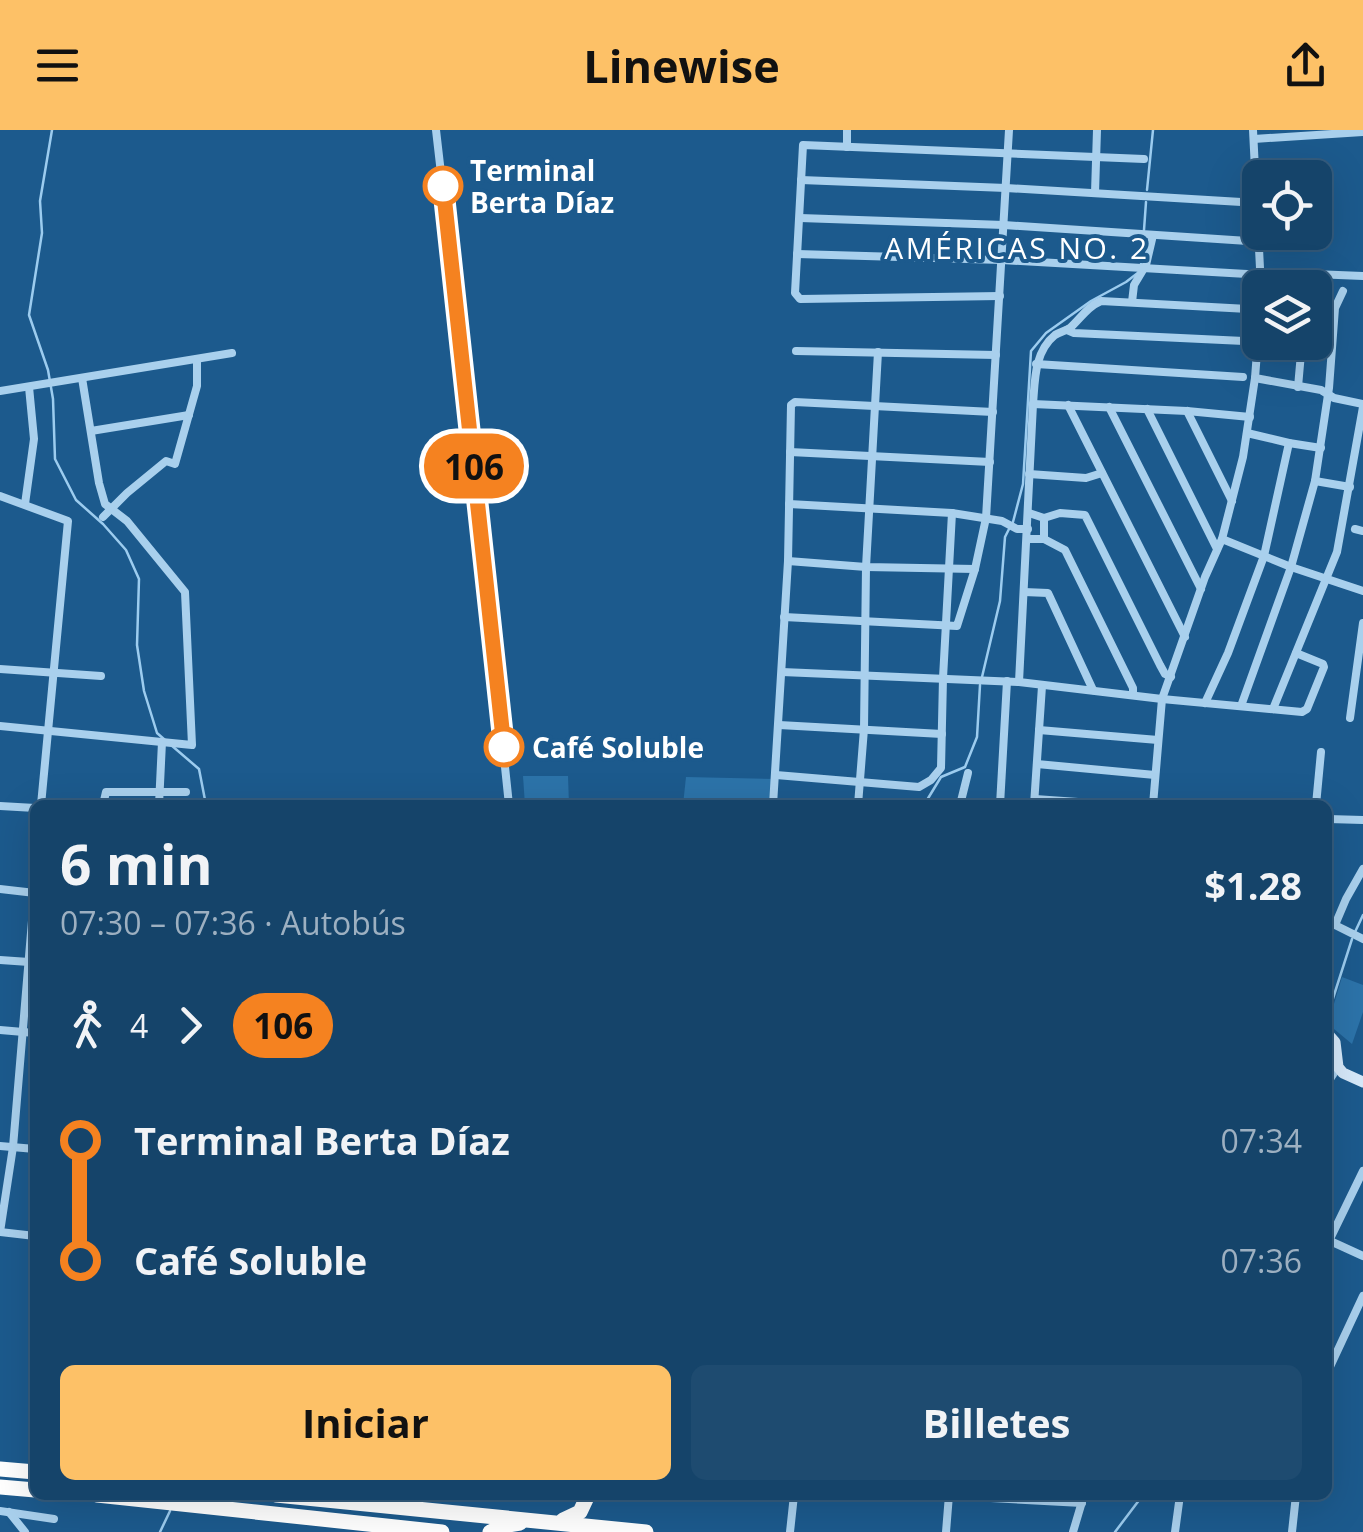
<!DOCTYPE html>
<html lang="es">
<meta charset="utf-8">
<style>
:root{--surface:#15446a;--page:#1e4b70;--text:#f1f3f6;--muted:#9db0c1;--line:#345c7e;--accent:#fdc167}
body{margin:0;font-family:"Open Sans",sans-serif;background:var(--page);color:var(--text);height:100vh;display:flex;flex-direction:column;font-size:38px;white-space:nowrap}
*{box-sizing:border-box;margin:0}
p{font-size:32px;color:var(--muted)}
.icon{flex:none;width:55px;height:55px;fill:none;stroke:currentColor;stroke-width:2;stroke-linecap:round;stroke-linejoin:round}
.map{position:relative;flex:1;overflow:hidden}
.details{position:absolute;left:30px;top:670px;width:1302px;height:700px;display:flex;flex-direction:column;background:var(--surface);border-radius:15px;box-shadow:0 10px 40px #0002,0 0 0 2px var(--line)}
.details>*{flex:none}
.badge{padding:0 20px;border-radius:32px;font-size:35px;line-height:65px}
.buttons{position:absolute;left:1242px;top:30px;display:grid;gap:20px}
.buttons a{display:grid;place-items:center;width:90px;height:90px;border-radius:15px;background:var(--surface);box-shadow:0 10px 40px #0002,0 0 0 2px var(--line);font-size:50px}
.map>.badge{position:absolute;translate:-50% -50%;box-shadow:0 0 0 5px #fff}
.legs{display:flex;align-items:center;gap:15px;height:110px;padding:0 30px;font-size:32px}
.legs p{margin-inline-start:auto}
.summary{display:flex;align-items:center;justify-content:space-between;height:170px;padding:0 30px}
h1{font-size:55px;font-weight:700;line-height:75px}
.button{display:flex;gap:20px;margin-top:auto;padding:20px 30px}
.button a{flex:1;height:115px;border-radius:15px;background:var(--accent);color:#111;font-size:40px;font-weight:700;line-height:115px;text-align:center}
.button a+a{background:var(--page);color:var(--text)}
ul{padding:0 30px;list-style:none}
li{display:flex;align-items:center;gap:35px;height:120px;font-size:38px}
li i{display:grid;place-items:center;width:15px;height:100%;margin:0 12px;background:currentColor}
li i::after{content:'';width:25px;height:25px;margin:-12px;border:8px solid;border-radius:50%;background:var(--surface)}
li p{margin-inline-start:auto}
li:first-child i{background:linear-gradient(#0000 50%,currentColor 0)}
li:last-child i{background:linear-gradient(currentColor 50%,#0000 0)}
header{display:flex;justify-content:space-between;align-items:center;height:130px;padding:0 30px;background:var(--accent);color:#111;font-size:45px;font-weight:700}
.map>svg:first-child{display:block}
.green{fill:#2c73a9}
.lines{fill:none;stroke-linecap:round;stroke-linejoin:round}
.stream{stroke:#9cccef;stroke-width:2.5}
.street{stroke:#a9d0ed;stroke-width:8}
.secondary{stroke:#d6e9fa;stroke-width:11}
.highway{stroke:#fff;stroke-width:15}
.line-1-casing{stroke:#fff;stroke-width:22}
.line-1{stroke:#f58220;stroke-width:15}
.stop-1-dot{fill:#fff;stroke:#f58220;stroke-width:5}
.labels{text-anchor:middle;dominant-baseline:central;stroke-width:8;stroke-linejoin:round;paint-order:stroke}
.stop-label{font-size:28px;font-weight:bold;fill:#fff;stroke:#1c5a8d;text-anchor:start}
.neighbourhood-label{font-size:30px;letter-spacing:2.5px;fill:#fff;stroke:#1c5a8d}
</style>
<header><svg class="icon" aria-label="menu" viewBox="0 0 24 24"><path d="M4 6h16M4 12h16M4 18h16"/></svg>Linewise<svg class="icon" aria-label="share" viewBox="0 0 24 24"><path d="M12 15V3M7 8l5-5 5 5M5 13v7h14v-7"/></svg></header>
<div class="map">
<svg width="1363" height="1402" viewBox="0 0 1363 1402">
<rect width="100%" height="100%" fill="#1c5a8d"/>
<g class="green">
<polygon points="523,646 568,646 569,675 525,675"/>
<polygon points="686,647 775,649 774,675 683,675"/>
<polygon points="1342,847 1363,855 1363,882 1352,914 1328,894"/>
</g>
<g class="lines">
<g class="stream">
<polyline points="52,0 40,71 42,103 29,185 48,240 53,269 55,329 76,370 103,394 126,420 139,449 137,515 144,561 157,603 165,610"/>
<polyline points="1147,60 1153,0"/>
<polyline points="1144,100 1146,72"/>
<polyline points="1141,135 1144,108"/>
<polyline points="1013,392 1023,354 1031,221 1046,203 1091,171 1126,152 1139,142"/>
<polyline points="982,547 1000,471 1005,407 1009,399"/>
<polyline points="171,615 199,639 206,675"/>
<polyline points="924,675 941,647 965,637 977,607 980,555"/>
<polyline points="1355,802 1363,785"/>
<polyline points="1328,884 1352,809"/>
<polyline points="160,1402 170,1381"/>
<polyline points="1115,1402 1143,1365"/>
</g>
<g class="street">
<polyline points="436,0 459,199 509,675"/>
<polyline points="1253,0 1261,158"/>
<polyline points="1254,9 1363,2"/>
<polyline points="847,17 847,0"/>
<polyline points="801,50 1006,58 1258,73"/>
<polyline points="1095,63 1097,0"/>
<polyline points="800,88 1004,95 1248,111"/>
<polyline points="797,124 1002,130 1247,144"/>
<polyline points="1261,142 1363,146"/>
<polyline points="1000,166 800,169 795,163 803,15 1144,29"/>
<polyline points="1132,172 1134,155 1146,135 1153,105"/>
<path d="M 1248,179 L 1101,171 C 1087,177 1081,188 1070,198 C 1065,201 1060,202 1055,205 C 1034,222 1035,251 1033,274 L 1019,552 L 1162,569 L 1302,582 L 1307,579 L 1324,537 L 1323,534 L 1296,523"/>
<polyline points="1067,200 1074,203 1244,211"/>
<polyline points="796,221 996,225"/>
<polyline points="1036,234 1243,247"/>
<polyline points="1255,248 1321,260 1334,268 1363,274"/>
<polyline points="1298,257 1302,212"/>
<polyline points="0,261 232,223"/>
<polyline points="1033,274 1187,281 1250,287"/>
<polyline points="1068,275 1185,507"/>
<polyline points="1109,277 1201,459"/>
<polyline points="1147,279 1217,419"/>
<polyline points="1187,281 1232,371"/>
<polyline points="91,301 189,285"/>
<polyline points="1247,303 1289,313 1321,318"/>
<polyline points="790,322 990,332"/>
<polyline points="1029,344 1086,348 1102,343"/>
<polyline points="1315,351 1350,357"/>
<polyline points="0,366 68,391 41,675"/>
<polyline points="25,374 34,309 29,257"/>
<polyline points="789,374 952,383 1002,391 1017,399 1028,399"/>
<polyline points="1029,383 1044,388 1044,409"/>
<polyline points="103,387 127,363 166,331 175,334 197,256 197,229"/>
<polyline points="1044,388 1060,383 1085,385 1160,535 1165,544 1171,547"/>
<polyline points="1355,399 1363,401"/>
<polyline points="1028,409 1044,409 1065,420 1133,558 1133,565"/>
<polyline points="1222,409 1291,437 1363,461"/>
<polyline points="788,431 866,437 975,439"/>
<polyline points="1024,462 1048,463 1093,560"/>
<polyline points="784,487 957,496 975,439 986,388 1009,0"/>
<polyline points="0,539 101,546"/>
<polyline points="782,542 1019,552"/>
<polyline points="1205,573 1228,523 1264,426 1289,313"/>
<polyline points="1241,576 1291,437 1315,351 1329,258 1335,178 1343,161"/>
<polyline points="1273,579 1337,422 1363,277"/>
<polyline points="1350,588 1363,493"/>
<polyline points="779,595 942,604"/>
<polyline points="0,596 192,615 185,462 127,391 105,374 99,353 82,248"/>
<polyline points="1039,600 1158,610"/>
<polyline points="1037,634 1155,645"/>
<polyline points="776,645 919,657 931,650 941,638 943,548 952,383"/>
<polyline points="1035,669 1121,675"/>
<polyline points="103,675 106,662 186,662"/>
<polyline points="159,675 162,612"/>
<polyline points="773,675 788,431 791,275 795,272 993,282"/>
<polyline points="858,675 864,599 866,437 878,222"/>
<polyline points="960,675 968,643"/>
<polyline points="1000,675 1007,551"/>
<polyline points="1034,675 1042,556"/>
<polyline points="1153,675 1162,569 1205,447 1222,409 1243,327 1255,248 1260,183"/>
<polyline points="1316,675 1321,622"/>
<polyline points="0,676 35,678"/>
<polyline points="1328,689 1363,690"/>
<polyline points="35,755 13,1017 0,1102 35,1106"/>
<polyline points="0,759 35,763"/>
<polyline points="1328,795 1335,795 1346,769 1363,739"/>
<polyline points="1335,795 1363,809"/>
<polyline points="0,830 29,832"/>
<polyline points="0,900 35,903"/>
<polyline points="1328,952 1338,937"/>
<polyline points="0,1016 35,1019"/>
<polyline points="1328,1110 1363,1126"/>
<polyline points="1328,1113 1363,1041"/>
<polyline points="1328,1241 1363,1166"/>
<polyline points="1237,1366 1237,1365"/>
<polyline points="991,1368 1082,1373"/>
<polyline points="0,1381 54,1389"/>
<polyline points="9,1382 25,1402"/>
<polyline points="790,1402 794,1365"/>
<polyline points="946,1402 949,1365"/>
<polyline points="1073,1402 1084,1365"/>
<polyline points="1175,1402 1180,1365"/>
<polyline points="1292,1402 1296,1365"/>
</g>
<polyline class="secondary" points="1328,904 1335,912 1338,937 1343,943 1363,952"/>
<g class="highway">
<polyline points="0,1339 35,1342"/>
<polyline points="0,1357 35,1360"/>
<polyline points="97,1365 442,1402"/>
<polyline points="276,1365 646,1402"/>
<polyline points="563,1390 580,1382 588,1365"/>
<polyline points="490,1402 503,1396 520,1393"/>
</g>
</g>
<g class="lines">
<g class="line-1-casing">
<polyline id="line-1" points="443,56 504,617"/>
</g>
<use href="#line-1" class="line-1"/>
</g>
<g class="stop-1-dot">
<circle cx="443" cy="56" r="18"/>
<circle cx="504" cy="617" r="18"/>
</g>
<g class="labels">
<g class="stop-label">
<text x="470" y="40">Terminal<tspan x="470" dy="32">Berta Díaz</tspan></text>
<text x="532" y="617">Café Soluble</text>
</g>
<g class="neighbourhood-label">
<text x="1017" y="117">AMÉRICAS NO. 2</text>
</g>
</g>
</svg>
<div class="buttons">
<a><svg class="icon" aria-label="locate" viewBox="0 0 24 24"><circle cx="12" cy="12" r="6"/><path d="M12 2v4M12 18v4M2 12h4M18 12h4"/></svg></a>
<a><svg class="icon" aria-label="layers" viewBox="0 0 24 24"><path d="M12 4l9 5-9 5-9-5zM3 14l9 5 9-5"/></svg></a>
</div>
<b class="badge" style="left:474px;top:336px;background:#f58220;color:#111">106</b>
<section class="details">
<div class="summary"><div><h1>6 min</h1><p>07:30 – 07:36 · Autobús</p></div><b>$1.28</b></div>
<div class="legs"><svg class="icon" aria-label="walk" viewBox="0 0 24 24"><circle cx="13" cy="4" r="2"/><path d="M13 8l-2 6 4 7M11 14l-3 7M7 12l3-4h3l4 4"/></svg>4<svg class="icon" aria-label="forward" viewBox="0 0 24 24"><path d="M9 5l7 7-7 7"/></svg><b class="badge" style="background:#f58220;color:#111">106</b></div>
<ul>
<li><i style="color:#f58220"></i><b>Terminal Berta Díaz</b><p>07:34</p></li>
<li><i style="color:#f58220"></i><b>Café Soluble</b><p>07:36</p></li>
</ul>
<div class="button"><a>Iniciar</a><a>Billetes</a></div>
</section>
</div>
